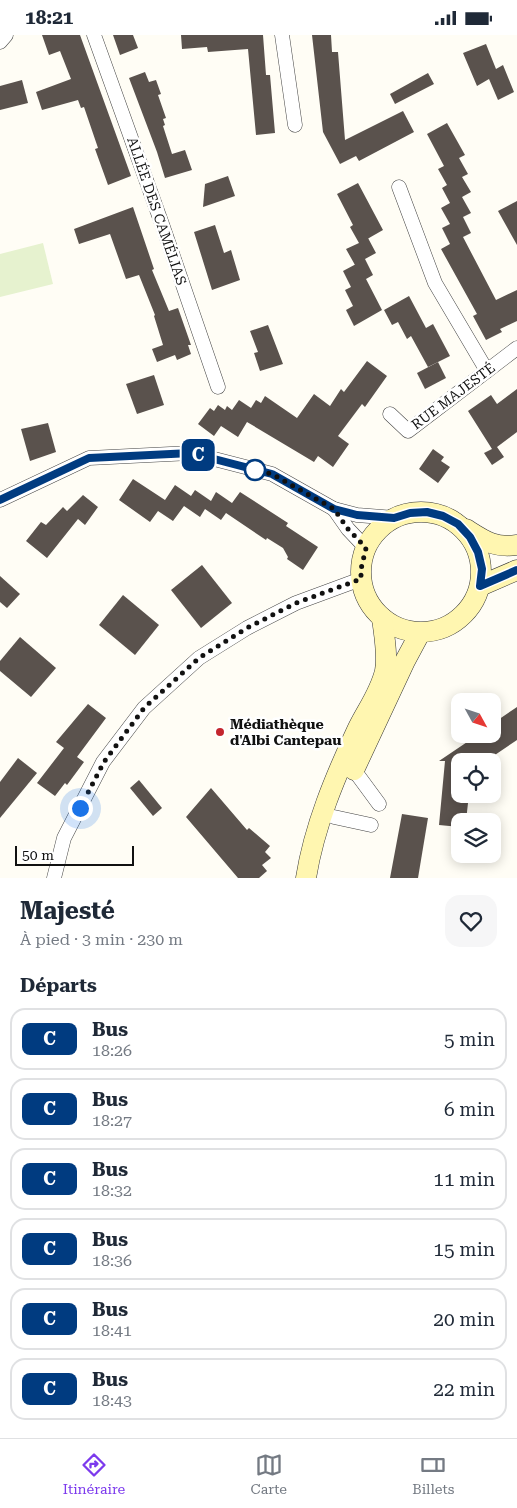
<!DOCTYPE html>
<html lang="fr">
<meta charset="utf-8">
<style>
:root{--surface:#fff;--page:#f6f6f7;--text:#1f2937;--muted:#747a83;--line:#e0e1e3;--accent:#7c3aed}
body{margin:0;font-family:"Roboto Serif",serif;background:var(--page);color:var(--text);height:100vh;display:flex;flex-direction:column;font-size:19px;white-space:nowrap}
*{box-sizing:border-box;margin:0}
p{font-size:16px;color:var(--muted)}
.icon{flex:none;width:28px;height:28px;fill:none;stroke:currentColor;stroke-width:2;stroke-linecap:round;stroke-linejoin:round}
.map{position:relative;height:843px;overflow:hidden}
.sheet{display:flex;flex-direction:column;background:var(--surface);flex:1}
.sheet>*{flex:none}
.badge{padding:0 10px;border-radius:8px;font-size:18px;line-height:32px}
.needle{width:32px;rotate:130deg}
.fabs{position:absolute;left:451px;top:658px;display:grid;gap:10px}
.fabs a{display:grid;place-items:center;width:50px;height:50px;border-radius:10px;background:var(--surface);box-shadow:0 2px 12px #0003;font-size:25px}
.scale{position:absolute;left:15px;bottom:12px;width:119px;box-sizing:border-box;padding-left:5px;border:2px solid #111;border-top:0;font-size:14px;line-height:18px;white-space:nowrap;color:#111;-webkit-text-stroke:4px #fff;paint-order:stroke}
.you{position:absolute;width:25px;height:25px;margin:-12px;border:4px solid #fff;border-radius:50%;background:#1a73e8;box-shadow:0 0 0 8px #1a73e833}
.map>.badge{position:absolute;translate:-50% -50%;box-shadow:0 0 0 2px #fff}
h2{padding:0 20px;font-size:19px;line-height:45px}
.round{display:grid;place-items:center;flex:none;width:52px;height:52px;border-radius:15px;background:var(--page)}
.headline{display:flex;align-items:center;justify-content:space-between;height:85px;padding:0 20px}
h1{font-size:24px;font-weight:700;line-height:38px}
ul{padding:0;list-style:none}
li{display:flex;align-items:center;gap:15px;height:62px;margin:0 10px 8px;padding:0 10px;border:2px solid var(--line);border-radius:15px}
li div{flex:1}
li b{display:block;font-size:19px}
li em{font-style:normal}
li .badge{min-width:55px;font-weight:700;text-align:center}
.status{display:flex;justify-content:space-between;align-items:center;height:35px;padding:0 25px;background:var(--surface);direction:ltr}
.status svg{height:14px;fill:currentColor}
.menu{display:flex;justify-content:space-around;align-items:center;height:70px;border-top:1px solid var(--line);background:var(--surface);font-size:14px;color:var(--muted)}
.menu a{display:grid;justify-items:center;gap:2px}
.menu .active{color:var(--accent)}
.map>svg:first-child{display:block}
.pitch{fill:#e6f2cf}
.building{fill:#5a524d}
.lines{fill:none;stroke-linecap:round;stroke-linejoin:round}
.street-casing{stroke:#444;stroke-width:15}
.secondary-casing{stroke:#333;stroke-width:21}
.street{stroke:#fff;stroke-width:14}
.secondary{stroke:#fff6b0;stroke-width:20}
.line-casing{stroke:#fff;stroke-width:11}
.line{stroke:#003b80;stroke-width:8}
.walk{stroke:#111;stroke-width:5;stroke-dasharray:0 9}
.stop-dot{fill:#fff;stroke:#003b80;stroke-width:2.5}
.poi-dot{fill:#c4262e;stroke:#fff;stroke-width:2}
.labels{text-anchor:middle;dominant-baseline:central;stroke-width:5;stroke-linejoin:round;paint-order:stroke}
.street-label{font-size:14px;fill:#111;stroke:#fff}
.poi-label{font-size:14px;font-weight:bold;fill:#111;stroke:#fff;text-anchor:start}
</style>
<div class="status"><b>18:21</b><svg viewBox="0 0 49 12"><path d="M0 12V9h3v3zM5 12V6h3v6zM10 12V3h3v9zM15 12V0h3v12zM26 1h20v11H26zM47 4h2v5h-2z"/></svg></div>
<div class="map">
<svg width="517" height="843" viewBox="0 0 517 843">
<rect width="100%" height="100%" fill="#fffdf5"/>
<polygon class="pitch" points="43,208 53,249 0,262 0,219"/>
<g class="building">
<polygon points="42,0 80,0 131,141 108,150 95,114 98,113 84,72 81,73 78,65 42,75 36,57 71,44 60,16 49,20"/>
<polygon points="113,0 133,0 138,13 120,20"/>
<polygon points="181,0 263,0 266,40 270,40 275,98 256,100 248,14 208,17 207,12 182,14"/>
<polygon points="312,0 331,0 332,17 338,17 345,105 403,76 414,97 359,126 356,121 340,129 323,97"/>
<polygon points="486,9 496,34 503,30 514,57 498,65 489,44 477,51 463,18"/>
<polygon points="145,37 149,47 156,45 161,59 158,60 166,83 163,84 165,90 163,91 172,119 185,115 192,135 165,143 157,117 129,43"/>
<polygon points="428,38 434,49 395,69 390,59"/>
<polygon points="22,45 28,68 0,75 0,51"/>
<polygon points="447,88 465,120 459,123 468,139 462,142 471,157 462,162 471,178 463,182 471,198 463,202 496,265 517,255 517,286 500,294 502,297 486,305 473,281 477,279 441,214 450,209 442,193 450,189 441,173 450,168 442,153 447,150 438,134 444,131 427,99"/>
<polygon points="228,141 235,161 203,172 205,149"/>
<polygon points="358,148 383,195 362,207 368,203 376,218 365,224 373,240 366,244 382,275 354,291 346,275 353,271 345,255 351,252 343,236 358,228 355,230 346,214 359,208 350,192 353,190 337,159"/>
<polygon points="517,166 517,210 498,176"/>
<polygon points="133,172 154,234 152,235 169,276 178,273 191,310 188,310 191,319 177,325 175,320 157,327 152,314 163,310 154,281 155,280 139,240 126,244 110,199 79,209 74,194"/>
<polygon points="215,190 224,218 231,215 240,245 212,255 194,197"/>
<polygon points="409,261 426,293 433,289 450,321 428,332 411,301 407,304 398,287 392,290 384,275"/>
<polygon points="268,290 283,329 260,336 254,318 258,317 250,296"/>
<polygon points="367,326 387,341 365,372 362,369 338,401 349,409 333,432 318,421 314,427 247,387 238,402 221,391 214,401 198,389 210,373 214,376 218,370 225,375 227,371 232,375 239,365 251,373 256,365 261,368 265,361 297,383 314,359 330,371 341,354 344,357"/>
<polygon points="438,327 446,343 425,354 417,338"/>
<polygon points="154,340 164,370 137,379 126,349"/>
<polygon points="517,354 517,397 497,412 504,422 492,430 484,418 492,414 468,376 491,360 497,369"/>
<polygon points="48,388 56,417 30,426 21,394"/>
<polygon points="433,414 444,422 441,426 450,432 438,448 419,434"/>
<polygon points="133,444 165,465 175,450 191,461 195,455 211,466 216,457 232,468 240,457 288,488 286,491 318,512 303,535 287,524 288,522 283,513 267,503 266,505 226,478 221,485 205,474 200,482 184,471 173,486 158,476 150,487 119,465"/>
<polygon points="83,460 98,472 85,490 78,484 47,523 26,506 41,487 46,490 63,472 67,476"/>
<polygon points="202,530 232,568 201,593 171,555"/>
<polygon points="0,541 20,559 7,573 0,567"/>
<polygon points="123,560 159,590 135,620 99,590"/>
<polygon points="20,602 56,633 31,662 0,636 0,626"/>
<polygon points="88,669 106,683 77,722 84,727 67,750 65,748 55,761 37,748 64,713 56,707"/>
<polygon points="517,672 517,705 486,726 460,726 460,759 469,759 466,786 460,786 460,792 439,790 445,726 439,726 479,699 492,699 492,689"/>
<polygon points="18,723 37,738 0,783 0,747"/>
<polygon points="139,745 162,773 153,781 130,753"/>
<polygon points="211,753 247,795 249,793 270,811 265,817 271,823 262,830 267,836 259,843 238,843 186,782"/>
<polygon points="402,779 428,783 418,843 390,843"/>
</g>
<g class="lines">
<g class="street-casing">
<g id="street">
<polyline points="94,0 162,189 218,352"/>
<polyline points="282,0 295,90"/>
<polyline points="0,7 6,0"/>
<polyline points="399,152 435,248 487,336"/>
<polyline points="390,379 408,396 517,313"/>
<polyline points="0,465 89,423 191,418 272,439 334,474 357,480 395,483"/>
<polyline points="334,474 348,494 366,513"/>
<polyline points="354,735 379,769"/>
<polyline points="334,782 371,790"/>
<polyline points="54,843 64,803 103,727 144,673 199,623 247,593 296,568 361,544"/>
</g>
</g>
<g class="secondary-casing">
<g id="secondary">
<circle cx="421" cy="537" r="60"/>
<path d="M 466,494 C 485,506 494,513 517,510"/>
<polyline points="480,551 517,535"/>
<polyline points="354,735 405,626 420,598"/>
<path d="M 306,843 C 314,792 335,742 357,695 C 366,676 380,658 385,636 C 388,619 384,600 382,583"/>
</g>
</g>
<use href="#street" class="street"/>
<use href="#secondary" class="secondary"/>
</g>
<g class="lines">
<g class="line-casing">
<polyline id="line" points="0,465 89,423 191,418 272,439 334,474 357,480 394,483 410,478 427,477 443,481 458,489 470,502 478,517 482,534 480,551 517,535"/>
</g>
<use href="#line" class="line"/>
<polyline class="walk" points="80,773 104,727 144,673 199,623 247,593 296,568 361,544 361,534 366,513 348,494 334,474 272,439 255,435"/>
</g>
<circle class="stop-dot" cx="255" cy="435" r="10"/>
<circle class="poi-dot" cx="220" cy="697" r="5"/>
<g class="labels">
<g class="street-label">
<text transform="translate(157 176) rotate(71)">ALLÉE DES CAMÉLIAS</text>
<text transform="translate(453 361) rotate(-37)">RUE MAJESTÉ</text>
</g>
<g class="poi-label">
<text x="230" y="689">Médiathèque<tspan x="230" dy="16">d'Albi Cantepau</tspan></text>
</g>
</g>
</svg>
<div class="fabs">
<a><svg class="needle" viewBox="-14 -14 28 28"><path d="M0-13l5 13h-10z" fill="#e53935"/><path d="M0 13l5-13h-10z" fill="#747a83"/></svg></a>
<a><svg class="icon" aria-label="locate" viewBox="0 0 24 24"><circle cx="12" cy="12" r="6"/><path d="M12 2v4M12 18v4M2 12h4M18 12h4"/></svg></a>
<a><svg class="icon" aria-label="layers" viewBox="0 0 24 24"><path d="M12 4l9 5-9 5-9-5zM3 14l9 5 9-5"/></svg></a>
</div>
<div class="scale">50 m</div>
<div class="you" style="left:80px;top:773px"></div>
<b class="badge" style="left:198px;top:420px;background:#003b80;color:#fff">C</b>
</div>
<section class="sheet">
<div class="headline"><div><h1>Majesté</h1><p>À pied · 3 min · 230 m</p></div><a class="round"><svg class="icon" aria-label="heart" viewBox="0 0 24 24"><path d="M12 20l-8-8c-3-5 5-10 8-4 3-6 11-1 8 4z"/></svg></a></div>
<h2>Départs</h2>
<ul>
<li><span class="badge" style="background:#003b80;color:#fff">C</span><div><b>Bus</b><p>18:26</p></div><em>5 min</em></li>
<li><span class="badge" style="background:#003b80;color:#fff">C</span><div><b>Bus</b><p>18:27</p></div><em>6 min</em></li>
<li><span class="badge" style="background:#003b80;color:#fff">C</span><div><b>Bus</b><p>18:32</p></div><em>11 min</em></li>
<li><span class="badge" style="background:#003b80;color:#fff">C</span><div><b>Bus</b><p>18:36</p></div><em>15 min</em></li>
<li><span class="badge" style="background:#003b80;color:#fff">C</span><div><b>Bus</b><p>18:41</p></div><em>20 min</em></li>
<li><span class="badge" style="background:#003b80;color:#fff">C</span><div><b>Bus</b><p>18:43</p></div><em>22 min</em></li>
</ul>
</section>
<nav class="menu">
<a class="active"><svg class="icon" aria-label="directions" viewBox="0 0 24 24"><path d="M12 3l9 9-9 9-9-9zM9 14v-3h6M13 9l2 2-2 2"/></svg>Itinéraire</a>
<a><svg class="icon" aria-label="map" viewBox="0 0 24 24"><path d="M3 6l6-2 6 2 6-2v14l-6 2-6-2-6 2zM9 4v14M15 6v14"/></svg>Carte</a>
<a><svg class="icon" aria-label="tickets" viewBox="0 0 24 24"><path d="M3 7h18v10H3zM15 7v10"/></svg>Billets</a>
</nav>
